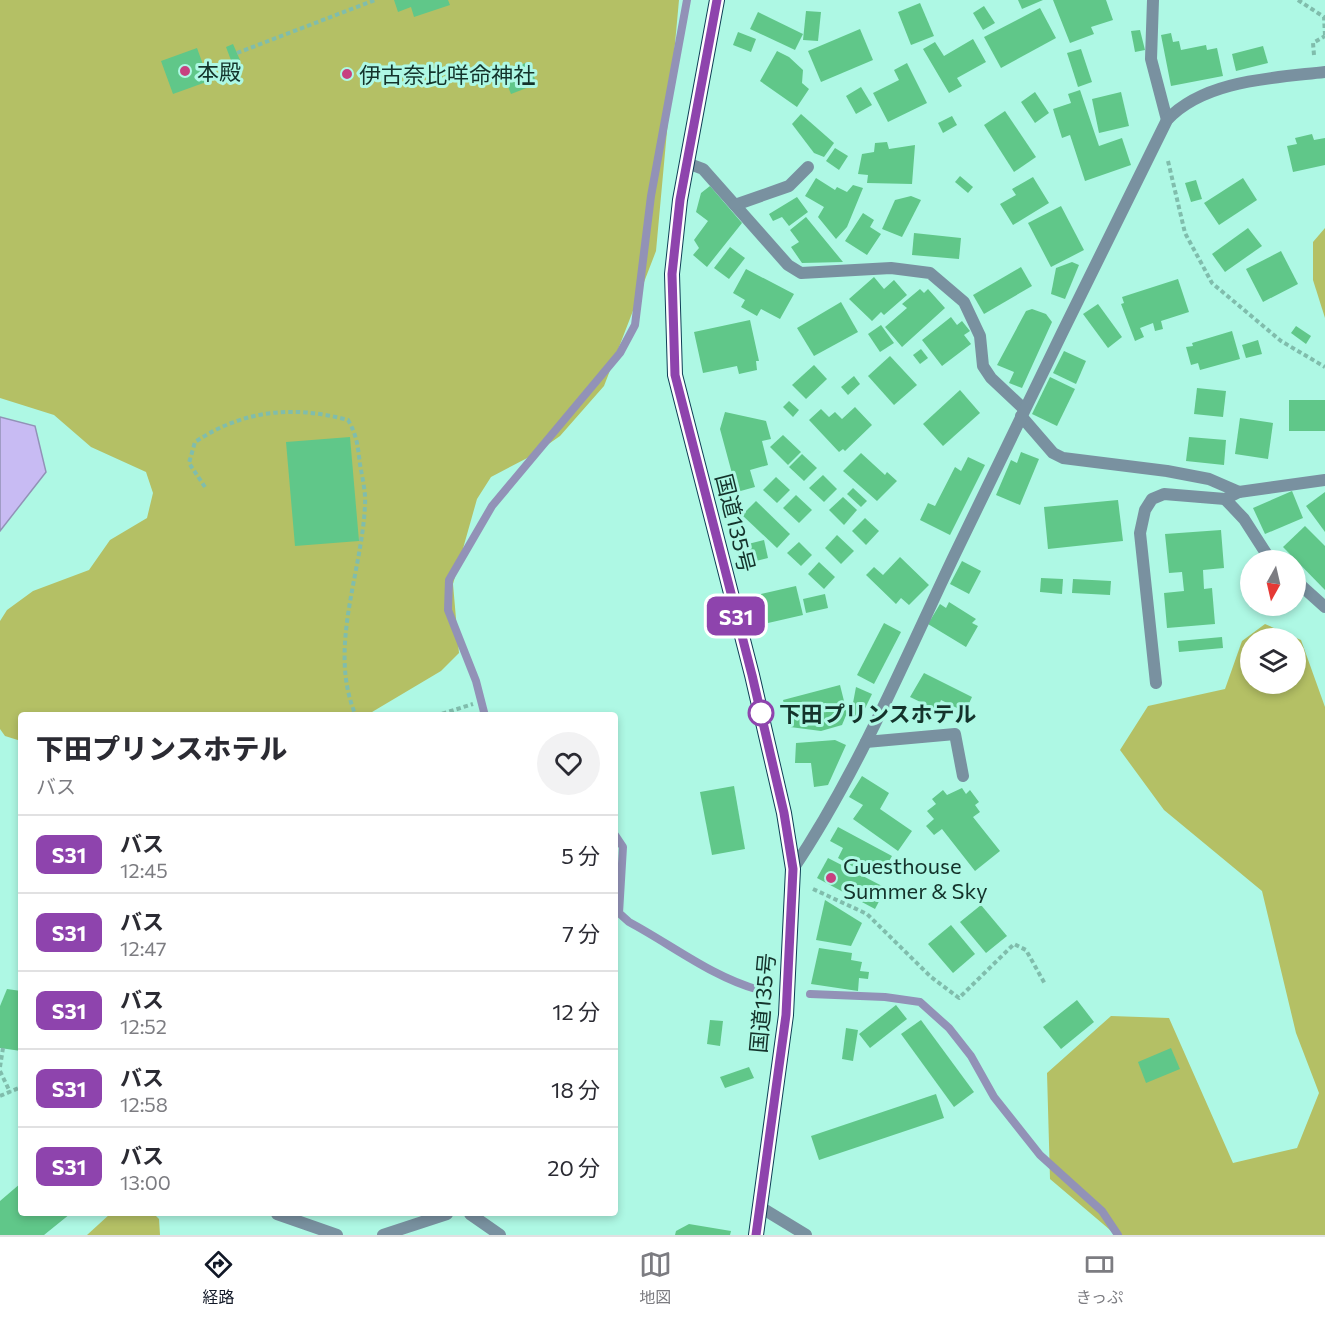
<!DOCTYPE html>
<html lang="ja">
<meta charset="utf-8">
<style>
:root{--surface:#fff;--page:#f2f2f3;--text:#2b2b33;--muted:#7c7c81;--line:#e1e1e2;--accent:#111827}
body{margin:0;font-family:Commissioner,"Noto Sans JP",sans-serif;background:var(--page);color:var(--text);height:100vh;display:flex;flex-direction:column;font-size:22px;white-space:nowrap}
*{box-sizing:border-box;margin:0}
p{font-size:20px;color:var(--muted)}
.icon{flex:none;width:33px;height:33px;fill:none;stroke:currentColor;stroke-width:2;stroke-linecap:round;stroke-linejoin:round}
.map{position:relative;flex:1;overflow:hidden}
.drawer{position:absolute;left:18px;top:712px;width:600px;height:504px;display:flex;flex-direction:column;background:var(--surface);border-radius:6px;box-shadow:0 3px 9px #0003}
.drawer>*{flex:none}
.badge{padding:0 12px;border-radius:9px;font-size:21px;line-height:39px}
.needle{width:39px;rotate:188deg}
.fabs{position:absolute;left:1240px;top:550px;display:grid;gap:12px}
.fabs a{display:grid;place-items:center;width:66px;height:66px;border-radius:50%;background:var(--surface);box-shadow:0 3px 9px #0003;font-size:30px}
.map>.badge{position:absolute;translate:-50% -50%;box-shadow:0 0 0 3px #fff}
.round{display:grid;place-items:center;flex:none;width:63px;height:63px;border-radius:32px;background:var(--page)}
.overview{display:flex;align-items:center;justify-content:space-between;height:102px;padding:0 18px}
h1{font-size:28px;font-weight:800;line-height:45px}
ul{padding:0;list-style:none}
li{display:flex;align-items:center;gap:18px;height:78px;padding:0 18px;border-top:2px solid var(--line)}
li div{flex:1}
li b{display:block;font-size:22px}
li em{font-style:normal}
li .badge{min-width:66px;font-weight:700;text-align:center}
.menu{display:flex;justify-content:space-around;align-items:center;height:84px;border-top:2px solid var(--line);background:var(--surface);font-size:16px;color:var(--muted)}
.menu a{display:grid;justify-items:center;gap:3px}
.menu .selected{color:var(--accent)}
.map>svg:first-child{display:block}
.green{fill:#b4c065;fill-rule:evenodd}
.water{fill:#c8bbf3;stroke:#9292b7;stroke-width:1.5}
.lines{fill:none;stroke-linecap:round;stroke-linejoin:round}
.stream{stroke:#9292b7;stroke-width:8}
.building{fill:#60c789}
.path{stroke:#80bdac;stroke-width:4;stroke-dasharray:4.5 3;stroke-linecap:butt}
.service{stroke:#7991a0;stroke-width:12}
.minor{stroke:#7991a0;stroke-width:12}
.trunk{stroke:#0e3e56;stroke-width:16}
.line-casing{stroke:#fff;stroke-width:14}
.line{stroke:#8e44ad;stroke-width:9}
.poi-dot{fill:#c74180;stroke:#aef8e4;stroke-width:2}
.stop-dot{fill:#fff;stroke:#8e44ad;stroke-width:3}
.labels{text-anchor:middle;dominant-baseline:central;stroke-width:6;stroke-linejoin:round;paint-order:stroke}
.poi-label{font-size:22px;fill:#14332b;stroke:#aef8e4;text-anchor:start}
.street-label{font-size:22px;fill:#14332b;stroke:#aef8e4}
.stop-label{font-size:22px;font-weight:bold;fill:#14332b;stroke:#aef8e4;text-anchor:start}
</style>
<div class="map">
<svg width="1325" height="1235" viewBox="0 0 1325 1235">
<rect width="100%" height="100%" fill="#aef8e4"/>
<g class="green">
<polygon points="0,0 679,0 656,251 604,386 560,436 533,455 491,477 477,499 453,584 459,653 441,671 367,715 21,716 21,741 5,736 0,729 0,621 7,610 33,591 89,570 110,540 147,518 153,493 146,472 91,447 54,415 0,398"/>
<polygon points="1325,228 1325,318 1313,280 1313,242"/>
<path d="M 1265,624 L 1301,640 L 1325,707 L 1325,1235 L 1116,1235 L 1050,1179 L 1047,1073 L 1111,1016 L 1169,1018 L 1233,1163 L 1297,1148 L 1319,1093 L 1296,1033 L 1262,891 L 1164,810 L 1120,750 L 1148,706 L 1225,689 L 1242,641 ZM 1251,639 L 1296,639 L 1296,684 L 1251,684 Z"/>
<polygon points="110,1214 154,1214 159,1219 160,1235 87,1235"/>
</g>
<polygon class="water" points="0,417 35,426 46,472 0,531"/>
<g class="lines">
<g class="stream">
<polyline points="485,716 476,681 448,610 449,580 492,506 620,353 635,325 651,196 687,0"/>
<path d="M 615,835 L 623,847 L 619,913 L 629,922 C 672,945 712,977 759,990"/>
<polyline points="810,994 885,997 920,1002 949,1028 971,1056 994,1097 1040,1155 1102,1211 1118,1235"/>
</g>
</g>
<g class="building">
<polygon points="394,0 448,0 450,5 414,17 411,7 398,12"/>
<polygon points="1018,0 1043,0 1022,9"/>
<polygon points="1053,0 1106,0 1113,20 1091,27 1094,34 1070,43"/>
<polygon points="920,3 934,36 911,45 898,12"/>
<polygon points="984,6 995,23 983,30 973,13"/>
<polygon points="1040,8 1056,38 1001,68 984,37"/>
<polygon points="806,11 821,12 818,41 803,40"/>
<polygon points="758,12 803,34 795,50 750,29"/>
<polygon points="860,29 873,60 821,82 808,51"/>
<polygon points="1140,30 1145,50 1135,52 1131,31"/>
<polygon points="738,32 756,39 751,52 733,45"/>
<polygon points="1171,33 1173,42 1179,41 1181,50 1206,45 1207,50 1217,48 1223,76 1171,86 1161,35"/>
<polygon points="973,39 986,62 957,78 962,86 949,93 923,49 935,42 944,56"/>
<polygon points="233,44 240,60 232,63 226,47"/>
<polygon points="1263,46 1268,63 1236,71 1232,54"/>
<polygon points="197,48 209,81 173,94 161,61"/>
<polygon points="1081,49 1092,82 1078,87 1067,53"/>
<polygon points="777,51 789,57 803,70 802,83 809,89 797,107 760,81"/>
<polygon points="528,62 537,84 511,94 502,72"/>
<polygon points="907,63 927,103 888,122 873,93 899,80 894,70"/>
<polygon points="861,87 872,105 856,114 846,96"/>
<polygon points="1080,90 1099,146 1122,138 1131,165 1085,181 1070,135 1062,138 1053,109 1071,103 1068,94"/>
<polygon points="1035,92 1049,113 1035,123 1021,102"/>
<polygon points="1121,92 1129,126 1099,133 1092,99"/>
<polygon points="1005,111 1036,157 1014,172 984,125"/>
<polygon points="801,114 834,143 824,157 814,153 792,124"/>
<polygon points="952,116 957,125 943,133 938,123"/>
<polygon points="1312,134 1314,140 1325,138 1325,165 1293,172 1287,146 1297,144 1295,138"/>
<polygon points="887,142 889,149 915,145 912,184 867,183 868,175 858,174 862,154 874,152 875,143"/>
<polygon points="835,148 848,156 839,170 826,161"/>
<polygon points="960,176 973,187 968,193 955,182"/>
<polygon points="1033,177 1049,203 1013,225 1000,204 1016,195 1012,189"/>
<polygon points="816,178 835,190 837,187 847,192 853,185 863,188 847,227 836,239 818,217 824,207 805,196"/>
<polygon points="1243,178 1257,200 1219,225 1204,203"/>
<polygon points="1196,180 1202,199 1191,202 1185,183"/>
<polygon points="710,186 742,223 707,267 693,255 699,248 694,240 708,221 696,212 701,193"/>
<polygon points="911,196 921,200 902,237 882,229 895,200"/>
<polygon points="797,197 808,212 789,226 782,217 773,221 769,214"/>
<polygon points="1061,206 1084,250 1051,267 1028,223"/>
<polygon points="863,213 874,220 870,227 881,234 867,255 845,241"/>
<polygon points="806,217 843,262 802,263 791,247 799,242 790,230"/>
<polygon points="1248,228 1262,246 1225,272 1212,254"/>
<polygon points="914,233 961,238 959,259 912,255"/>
<polygon points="730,247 745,258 729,279 714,268"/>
<polygon points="1281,251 1298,284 1263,302 1246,269"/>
<polygon points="1072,262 1079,265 1065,299 1051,294 1056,268"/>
<polygon points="1021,267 1032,286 984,314 973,295"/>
<polygon points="746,269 794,294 780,319 761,309 757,316 741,307 745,300 733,293"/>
<polygon points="874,277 884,289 894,280 907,295 884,315 881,312 872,321 849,299"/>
<polygon points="1178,279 1189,312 1161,321 1163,329 1155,331 1153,323 1140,328 1144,337 1135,341 1121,304 1124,303 1122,297"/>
<polygon points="920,289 924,293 928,289 945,308 902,347 885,327 907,308 902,304"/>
<polygon points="841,302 858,332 814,356 797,328"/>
<polygon points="1098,304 1122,337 1108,348 1083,314"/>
<polygon points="1032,309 1046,314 1052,322 1022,388 1009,383 1014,372 997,365 1026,311"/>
<polygon points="951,317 957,325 962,321 970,331 964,335 971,344 942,366 922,340"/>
<polygon points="750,320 759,361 756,361 757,370 739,374 737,366 703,373 694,332"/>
<polygon points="881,325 894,343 880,352 868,334"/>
<polygon points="1296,326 1311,336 1306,344 1291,333"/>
<polygon points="1232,331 1240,359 1200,370 1198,363 1191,365 1186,347 1193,346 1192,343"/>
<polygon points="1258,340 1262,354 1246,358 1242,345"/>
<polygon points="921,349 928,358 920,364 913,355"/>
<polygon points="1064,351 1086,361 1076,384 1053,373"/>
<polygon points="890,356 917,385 894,405 868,376"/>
<polygon points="814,365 827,379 806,399 792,385"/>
<polygon points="854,376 860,384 848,395 841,387"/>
<polygon points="1050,377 1075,389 1057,426 1032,414"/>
<polygon points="1197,388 1226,391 1223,417 1194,414"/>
<polygon points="960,390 980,413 943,446 923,424"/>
<rect x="1289" y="400" width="36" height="31"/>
<polygon points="789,401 799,410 793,417 783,407"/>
<polygon points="855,407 872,425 845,451 843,449 839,452 809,420 821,409 829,417 835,412 842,419"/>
<polygon points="725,412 766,421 771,439 762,441 768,465 750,470 755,487 737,492 720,429"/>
<polygon points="1240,418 1273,423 1268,459 1235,454"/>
<polygon points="783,435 801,452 788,465 770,447"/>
<polygon points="350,437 359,541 295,546 286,442"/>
<polygon points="1189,437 1226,440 1224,465 1186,461"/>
<polygon points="1021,452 1039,459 1020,505 996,495 1011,460 1017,463"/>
<polygon points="861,453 885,475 887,472 897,481 877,501 843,471"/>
<polygon points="802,454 817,468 804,481 789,467"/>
<polygon points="968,457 985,465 950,535 920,520 928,503 935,506 955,467 961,471"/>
<polygon points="823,475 837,489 824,502 809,488"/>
<polygon points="776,477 790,490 777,503 763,490"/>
<polygon points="853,488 867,501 861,507 847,494"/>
<polygon points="1292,491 1303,518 1265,534 1253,508"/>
<polygon points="1325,492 1325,532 1306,506"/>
<polygon points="796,495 812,510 799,523 783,508"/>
<polygon points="843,497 857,510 844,525 829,510"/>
<polygon points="1118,500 1123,541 1048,549 1044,507"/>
<polygon points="756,501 790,534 777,548 742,515"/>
<polygon points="865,518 879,531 866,545 852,531"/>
<polygon points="1305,526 1325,546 1325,590 1283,547"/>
<polygon points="1221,530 1224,568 1203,570 1204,589 1212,588 1215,624 1167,628 1164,593 1184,591 1182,572 1169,573 1165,534"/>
<polygon points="837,535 854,551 841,564 825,548"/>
<polygon points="764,540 768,558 752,562 748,544"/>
<polygon points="799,542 812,555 801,566 787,553"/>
<polygon points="900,557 929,585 909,605 901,598 896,604 866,575 874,567 883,575"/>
<polygon points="962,561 981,571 969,594 950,584"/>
<polygon points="819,562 835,577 824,589 808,574"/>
<polygon points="1041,578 1063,579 1062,594 1040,592"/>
<polygon points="1073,579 1111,581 1110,595 1072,593"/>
<polygon points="796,586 803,615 768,623 761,594"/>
<polygon points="825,594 828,608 806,613 803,599"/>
<polygon points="949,602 976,619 972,623 978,626 966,647 928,624 940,604 946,608"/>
<polygon points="884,623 901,632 874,684 857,675"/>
<polygon points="1222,637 1223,648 1179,652 1178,641"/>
<polygon points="924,673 972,697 965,712 941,700 937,710 910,697"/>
<polygon points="840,685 847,713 842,725 821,731 790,727 783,700"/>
<polygon points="856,687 872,694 858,723 850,719"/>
<polygon points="835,740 846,745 828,785 814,787 811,763 795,763 796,743"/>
<polygon points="862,776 889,793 880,809 912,831 898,851 853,819 863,805 849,797"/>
<polygon points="734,786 745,849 712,855 700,792"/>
<polygon points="962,788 966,794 970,790 979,802 975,805 980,812 973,817 1000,851 975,871 942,829 934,835 926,826 934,819 927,811 936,804 932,799 943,790 947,795"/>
<polygon points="838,827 892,856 884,870 872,864 866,874 838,858 843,848 830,841"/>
<polygon points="828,858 886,888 875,909 817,878"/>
<polygon points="825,900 862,923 851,946 816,940"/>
<polygon points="981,905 1007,936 986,953 960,922"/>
<polygon points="951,925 975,954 953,973 928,944"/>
<polygon points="819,948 852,953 851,960 862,962 860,971 869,972 868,979 859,978 858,991 811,984"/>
<polygon points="7,989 21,991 21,1051 0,1048 0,1006"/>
<polygon points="1077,1000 1094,1022 1061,1049 1043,1027"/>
<polygon points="896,1005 907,1019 870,1048 859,1034"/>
<polygon points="710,1020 723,1021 720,1046 707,1044"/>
<polygon points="921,1020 974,1092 954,1107 901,1034"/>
<polygon points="846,1028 858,1030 853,1061 842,1059"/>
<polygon points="1171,1048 1180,1069 1146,1083 1138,1062"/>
<polygon points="749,1067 754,1078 725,1088 720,1077"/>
<polygon points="936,1094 944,1118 819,1160 811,1136"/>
<polygon points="21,1183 21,1214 70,1214 44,1235 0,1235 0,1201"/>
<polygon points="689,1224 731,1231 730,1235 675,1235 676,1231"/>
</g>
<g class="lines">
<g class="path">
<polyline points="1298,0 1324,17 1325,35"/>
<polyline points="237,53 375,0"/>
<polyline points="1314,55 1313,43 1325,36"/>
<polyline points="1168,161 1185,233 1212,283 1281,341 1325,367"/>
<path d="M 205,487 L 189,463 L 195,442 C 243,410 293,405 348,420 C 357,435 358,448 360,464 C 362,477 366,492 365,505 C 362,574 327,649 356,716"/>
<polyline points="435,716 473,704"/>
<polyline points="813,889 867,914 931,977 959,998 1014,944 1026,950 1045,984"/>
<polyline points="0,1067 3,1048"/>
<polyline points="0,1071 10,1092"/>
<polyline points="0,1096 21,1087"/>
</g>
<g class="service">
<polyline points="277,1214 337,1235"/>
<polyline points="470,1214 500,1235"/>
<polyline points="383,1235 447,1214"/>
</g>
<g class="minor">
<polyline points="1153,0 1151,59 1167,120"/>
<polyline points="687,163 703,169 788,265 801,273 891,268 930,273 964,302 980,336 983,366 991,378 1024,409"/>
<polyline points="735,205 789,186 808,167"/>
<polyline points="1021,416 1053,453 1063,458 1167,471 1209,479 1239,492"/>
<polyline points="1225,499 1244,519 1271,561"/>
<polyline points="1296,581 1325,607"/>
<polyline points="1156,683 1140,533 1145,510 1152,499 1164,494 1225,499 1239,492 1325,480"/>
<polyline points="866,742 955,734 963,776"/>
<path d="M 793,869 C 858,772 904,661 954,556 C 1024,410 1095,265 1167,120 C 1204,80 1273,78 1325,72"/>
<polyline points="760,1207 806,1235"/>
</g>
<polyline class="trunk" points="717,0 680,200 672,274 675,375 752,675 784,813 793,869 786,1015 756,1235"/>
</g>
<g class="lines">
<g class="line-casing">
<polyline id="line" points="717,0 680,200 672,274 675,375 752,675 784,813 793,869 786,1015 756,1235"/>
</g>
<use href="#line" class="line"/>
</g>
<g class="poi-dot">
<circle cx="185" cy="71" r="6"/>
<circle cx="347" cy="74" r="6"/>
<circle cx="831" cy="878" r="6"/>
</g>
<circle class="stop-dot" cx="761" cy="713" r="12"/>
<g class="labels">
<g class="poi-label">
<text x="197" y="71">本殿</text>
<text x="359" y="74">伊古奈比咩命神社</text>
<text x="843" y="865">Guesthouse<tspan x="843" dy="25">Summer &amp; Sky</tspan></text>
</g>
<g class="street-label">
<text transform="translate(736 523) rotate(76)">国道135号</text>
<text transform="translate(762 1003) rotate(-85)">国道135号</text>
</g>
<g class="stop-label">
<text x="779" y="713">下田プリンスホテル</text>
</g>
</g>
</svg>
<div class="fabs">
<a><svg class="needle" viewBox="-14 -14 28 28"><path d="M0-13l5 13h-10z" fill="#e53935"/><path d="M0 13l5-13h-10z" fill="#7c7c81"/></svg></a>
<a><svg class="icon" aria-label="layers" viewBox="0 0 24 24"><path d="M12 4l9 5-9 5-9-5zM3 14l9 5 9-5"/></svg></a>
</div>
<b class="badge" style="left:736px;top:616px;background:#8e44ad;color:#fff">S31</b>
<section class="drawer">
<div class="overview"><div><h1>下田プリンスホテル</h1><p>バス</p></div><a class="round"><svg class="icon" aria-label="heart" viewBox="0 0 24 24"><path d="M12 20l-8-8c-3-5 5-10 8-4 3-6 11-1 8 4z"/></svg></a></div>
<ul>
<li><span class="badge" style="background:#8e44ad;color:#fff">S31</span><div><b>バス</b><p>12:45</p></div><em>5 分</em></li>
<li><span class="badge" style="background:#8e44ad;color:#fff">S31</span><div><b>バス</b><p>12:47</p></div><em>7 分</em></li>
<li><span class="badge" style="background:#8e44ad;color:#fff">S31</span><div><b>バス</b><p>12:52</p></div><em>12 分</em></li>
<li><span class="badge" style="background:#8e44ad;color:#fff">S31</span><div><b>バス</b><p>12:58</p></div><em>18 分</em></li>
<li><span class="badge" style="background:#8e44ad;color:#fff">S31</span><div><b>バス</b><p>13:00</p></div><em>20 分</em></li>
</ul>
</section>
</div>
<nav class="menu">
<a class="selected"><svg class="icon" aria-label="directions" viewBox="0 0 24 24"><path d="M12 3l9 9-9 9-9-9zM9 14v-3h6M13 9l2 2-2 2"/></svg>経路</a>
<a><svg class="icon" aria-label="map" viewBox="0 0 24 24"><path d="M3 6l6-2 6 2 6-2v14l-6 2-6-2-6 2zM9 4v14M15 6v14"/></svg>地図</a>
<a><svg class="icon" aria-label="tickets" viewBox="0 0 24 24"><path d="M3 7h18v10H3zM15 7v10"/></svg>きっぷ</a>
</nav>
